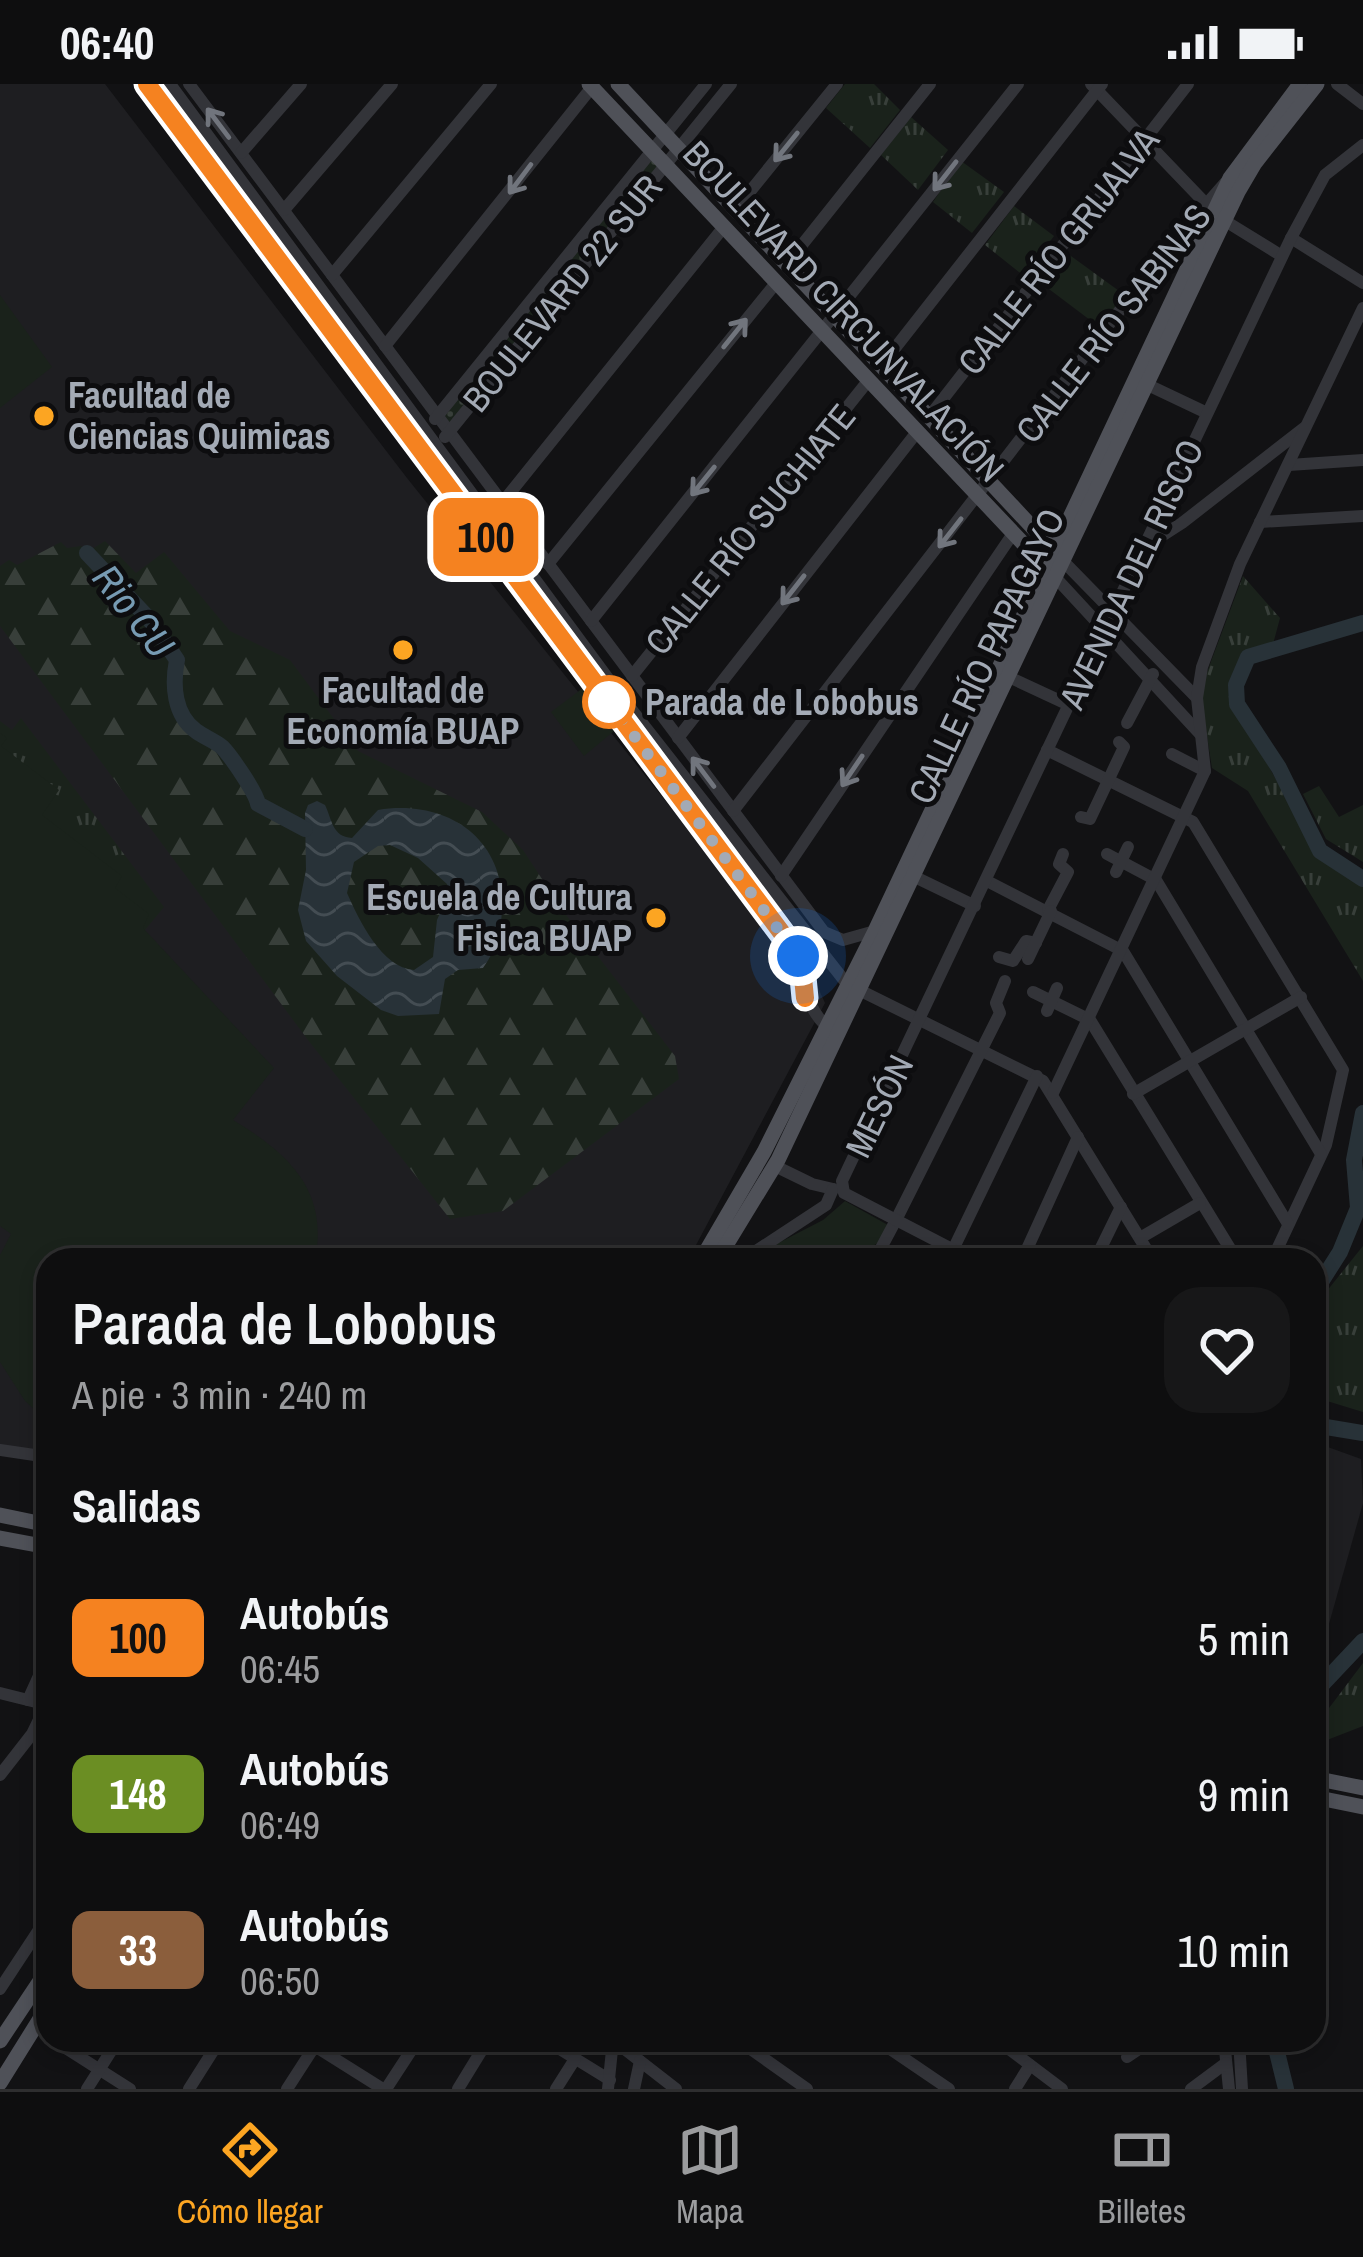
<!DOCTYPE html>
<html lang="es">
<meta charset="utf-8">
<style>
:root{--surface:#0e0e0f;--page:#171718;--text:#f1f3f6;--muted:#9b9c9e;--line:#2e2e2f;--accent:#fca522}
body{margin:0;font-family:"Archivo Narrow",sans-serif;background:var(--page);color:var(--text);height:100vh;display:flex;flex-direction:column;font-size:45px;white-space:nowrap}
*{box-sizing:border-box;margin:0}
p{font-size:39px;color:var(--muted)}
.icon{flex:none;width:66px;height:66px;fill:none;stroke:currentColor;stroke-width:2;stroke-linecap:round;stroke-linejoin:round}
.map{position:relative;flex:1;overflow:hidden}
.drawer{position:absolute;left:36px;top:1164px;width:1290px;height:804px;display:flex;flex-direction:column;background:var(--surface);border-radius:36px;box-shadow:0 6px 18px #0003,0 0 0 3px var(--line)}
.drawer>*{flex:none}
.badge{padding:0 24px;border-radius:18px;font-size:42px;line-height:78px}
.you{position:absolute;width:60px;height:60px;margin:-30px;border:9px solid #fff;border-radius:50%;background:#1a73e8;box-shadow:0 0 0 18px #1a73e833}
.map>.badge{position:absolute;translate:-50% -50%;box-shadow:0 0 0 6px #fff}
h2{padding:0 36px;font-size:45px;line-height:108px}
.round{display:grid;place-items:center;flex:none;width:126px;height:126px;border-radius:36px;background:var(--page)}
.overview{display:flex;align-items:center;justify-content:space-between;height:204px;padding:0 36px}
h1{font-size:57px;font-weight:600;line-height:90px}
ul{padding:0;list-style:none}
li{display:flex;align-items:center;gap:36px;height:156px;padding:0 36px}
li div{flex:1}
li b{display:block;font-size:45px}
li em{font-style:normal}
li .badge{min-width:132px;font-weight:700;text-align:center}
.status{display:flex;justify-content:space-between;align-items:center;height:84px;padding:0 60px;background:var(--surface);direction:ltr}
.status svg{height:33px;fill:currentColor}
.dock{display:flex;justify-content:space-around;align-items:center;height:168px;border-top:3px solid var(--line);background:var(--surface);font-size:33px;color:var(--muted)}
.dock a{display:grid;justify-items:center;gap:6px}
.dock .active{color:var(--accent)}
.map>svg:first-child{display:block}
.built{fill:#1e1e21}
.grass{fill:url(#grass-tufts)}
.forest{fill:url(#forest-firs)}
.park{fill:#1a221b}
.garden{fill:url(#garden-dots)}
.water{fill:url(#water-waves);fill-rule:evenodd}
.lines{fill:none;stroke-linecap:round;stroke-linejoin:round}
.river{stroke:#283238;stroke-width:16}
.minor{stroke:#333439;stroke-width:12}
.major{stroke:#4f5158;stroke-width:15}
.oneway{stroke:#71757d}
.line-casing{stroke:#fff;stroke-width:27}
.line{stroke:#f58220;stroke-width:18}
.walk{stroke:#a3aab5;stroke-width:12;stroke-dasharray:0 21.6}
.poi-dot{fill:#fca522;stroke:#0d0d0f;stroke-width:4.5}
.stop-dot{fill:#fff;stroke:#f58220;stroke-width:6}
.labels{text-anchor:middle;dominant-baseline:central;stroke-width:10;stroke-linejoin:round;paint-order:stroke}
.street-label{font-size:36px;fill:#a3aab5;stroke:#0d0d0f}
.poi-label{font-size:36px;font-weight:bold;fill:#a3aab5;stroke:#0d0d0f;text-anchor:start}
.stop-label{font-size:36px;font-weight:bold;fill:#a3aab5;stroke:#0d0d0f;text-anchor:start}
.water-label{font-size:39px;font-style:italic;fill:#779bb3;stroke:#0d0d0f}
</style>
<div class="status"><b>06:40</b><svg viewBox="0 0 49 12"><path d="M0 12V9h3v3zM5 12V6h3v6zM10 12V3h3v9zM15 12V0h3v12zM26 1h20v11H26zM47 4h2v5h-2z"/></svg></div>
<div class="map">
<svg width="1363" height="2005" viewBox="0 0 1363 2005">
<defs>
<pattern id="grass-tufts" width="24" height="20" patternUnits="userSpaceOnUse" patternTransform="scale(3)"><rect width="24" height="20" fill="#1a221b"/><path d="M3 7l-1-3M5 7V3M7 7l1-3M15 17l-1-3M17 17v-4M19 17l1-3" fill="none" stroke="#383f3a"/></pattern>
<pattern id="forest-firs" width="22" height="20" patternUnits="userSpaceOnUse" patternTransform="scale(3)"><rect width="22" height="20" fill="#1a221b"/><path d="M5 1l3.5 6h-7zM16 11l3.5 6h-7z" fill="#383f3a"/></pattern>
<pattern id="garden-dots" width="8" height="8" patternUnits="userSpaceOnUse" patternTransform="scale(3)"><rect width="8" height="8" fill="#1a221b"/><path d="M2 2h.1M6 6h.1" fill="none" stroke="#383f3a" stroke-width="1.8" stroke-linecap="round"/></pattern>
<pattern id="water-waves" width="16" height="10" patternUnits="userSpaceOnUse" patternTransform="scale(3)"><rect width="16" height="10" fill="#283238"/><path d="M0 5q4-4 8 0t8 0" fill="none" stroke="#444d53"/></pattern>
</defs>
<rect width="100%" height="100%" fill="#121214"/>
<g class="built">
<polygon points="0,0 105,0 407,394 784,865 815,897 825,919 688,1176 48,1176 48,1369 0,1363"/>
<polygon points="1314,1358 1361,1375 1363,1419 1329,1540 1314,1548"/>
</g>
<g class="grass">
<polygon points="845,0 874,0 900,26 870,64 826,24"/>
<polygon points="911,33 948,66 918,106 881,71"/>
<polygon points="961,77 1004,108 972,149 933,118"/>
<polygon points="1014,122 1054,152 1024,192 985,161"/>
<polygon points="1064,167 1126,212 1102,245 1041,199"/>
<polygon points="1243,492 1280,534 1273,560 1247,568 1230,613 1318,771 1363,799 1363,897 1248,707 1212,684 1200,607"/>
<polygon points="21,634 164,823 107,892 0,844 0,637 12,646"/>
<polygon points="1319,702 1339,733 1363,721 1363,778 1326,755 1303,710"/>
<polygon points="1363,1162 1363,1328 1314,1313 1314,1223"/>
<polygon points="1363,1579 1363,1642 1314,1661 1314,1644"/>
</g>
<polygon class="forest" points="105,457 136,489 164,468 230,547 290,576 358,667 482,728 523,766 563,827 675,972 679,995 503,1127 450,1135 308,956 0,542 0,482 9,476 17,481 61,458 67,464 81,462 87,468"/>
<g class="park">
<polygon points="0,211 52,283 0,324"/>
<polygon points="583,604 614,647 584,672 551,628"/>
<path d="M 0,649 L 7,654 L 1,662 L 59,706 L 42,731 L 122,792 L 115,804 L 149,830 L 143,844 L 274,984 L 233,1036 C 288,1069 329,1106 315,1176 L 48,1176 L 48,1338 L 25,1317 L 0,1278 L 0,1171 L 11,1150 L 0,1142 Z"/>
<polygon points="845,1117 888,1141 879,1158 853,1176 761,1173 759,1169 823,1136"/>
</g>
<polygon class="garden" points="655,65 667,80 449,348 438,332"/>
<path class="water" d="M 317,717 L 325,721 C 332,735 332,753 352,754 L 378,726 C 443,715 503,751 502,821 C 502,845 497,865 483,884 L 458,886 L 445,895 L 439,930 L 398,932 L 381,926 L 337,892 L 306,857 L 298,826 L 306,786 L 305,729 L 308,721 ZM 390,761 L 418,774 L 447,800 L 449,809 L 437,836 L 433,873 L 414,886 C 382,884 359,836 347,809 L 354,778 L 378,762 Z"/>
<g class="lines">
<g class="river">
<path d="M 87,469 L 150,536 L 177,576 C 172,601 174,631 196,647 C 204,653 215,657 222,663 C 230,671 256,708 258,720 L 305,745"/>
<polyline points="1363,539 1248,573 1236,601 1237,620 1279,684 1320,767 1363,795"/>
<polyline points="1314,1209 1340,1168 1358,1124 1354,1076 1363,1029"/>
<polyline points="1314,1341 1363,1349"/>
<polyline points="1314,1609 1363,1557"/>
<polyline points="1274,1956 1286,2005"/>
</g>
<g class="minor">
<path d="M 147,0 L 793,864 C 809,893 799,915 826,942"/>
<polyline points="170,0 624,616 847,900 1043,997 1153,1176"/>
<polyline points="189,0 824,848 843,856 875,847"/>
<polyline points="1091,0 1207,121"/>
<polyline points="1337,0 1363,20"/>
<polyline points="241,69 301,0"/>
<polyline points="284,126 392,0"/>
<polyline points="735,126 837,0"/>
<polyline points="1222,135 1282,172"/>
<polyline points="1291,154 1363,199"/>
<polyline points="786,181 930,0"/>
<polyline points="332,191 491,0"/>
<polyline points="385,262 592,3"/>
<polyline points="881,282 1102,0"/>
<polyline points="1148,301 1207,329"/>
<polyline points="929,333 1188,0"/>
<polyline points="435,335 706,0"/>
<polyline points="445,353 731,0"/>
<polyline points="1289,381 1363,376"/>
<polyline points="502,419 723,144"/>
<polyline points="1260,438 1363,432"/>
<polyline points="1143,464 1182,439 1304,344"/>
<polyline points="1063,477 1197,614"/>
<polyline points="548,480 776,199"/>
<polyline points="1055,493 1201,651"/>
<polyline points="591,537 1018,0"/>
<polyline points="632,592 868,297"/>
<polyline points="1009,593 1069,621"/>
<polyline points="1127,639 1153,590"/>
<polyline points="678,654 917,348"/>
<polyline points="1047,666 1193,738 1343,986 1326,1061 1272,1176"/>
<polyline points="1172,670 1205,687"/>
<polyline points="733,727 1168,164 1225,99"/>
<polyline points="1081,733 1090,735 1124,663 1119,658"/>
<polyline points="1107,770 1156,796 1321,1070"/>
<polyline points="1116,788 1128,763"/>
<polyline points="781,792 1012,451"/>
<polyline points="915,793 975,822"/>
<polyline points="987,797 1123,867 1288,1140"/>
<polyline points="1048,826 1068,788 1059,780 1063,770"/>
<polyline points="999,873 1013,877 1026,857 1036,859"/>
<polyline points="1028,875 1051,827"/>
<polyline points="1033,908 1090,936 1237,1176"/>
<polyline points="1047,927 1057,904"/>
<polyline points="1053,1009 1205,687 1197,614 1202,583 1240,480 1363,224"/>
<polyline points="1133,1010 1301,913"/>
<polyline points="775,1082 812,1100 833,1105"/>
<polyline points="1140,1154 1200,1119"/>
<polyline points="756,1167 826,1121 833,1105"/>
<polyline points="864,1176 880,1166 896,1136 1000,929 996,919 1005,897"/>
<polyline points="948,1176 1037,992"/>
<polyline points="965,1176 954,1166 844,1109 842,1097 1291,154 1325,91 1363,61"/>
<polyline points="1022,1176 1078,1053"/>
<polyline points="1095,1176 1121,1123"/>
<polyline points="0,1366 48,1373"/>
<polyline points="0,1609 48,1621"/>
<polyline points="28,1616 48,1572"/>
<polyline points="0,1691 32,1650 46,1621"/>
<polyline points="0,1905 48,1832"/>
<polyline points="53,1956 130,2005"/>
<polyline points="305,1956 383,2005"/>
<polyline points="545,1956 610,1996"/>
<polyline points="613,1956 676,2005"/>
<polyline points="738,1956 807,2005"/>
<polyline points="877,1956 949,2005"/>
<polyline points="997,1956 1062,2005"/>
<polyline points="1224,1956 1229,2005"/>
<polyline points="1239,1956 1242,2005"/>
<polyline points="1127,1973 1152,1956"/>
<polyline points="87,2005 118,1956"/>
<polyline points="189,2005 220,1956"/>
<polyline points="287,2005 318,1957"/>
<polyline points="386,2005 418,1956"/>
<polyline points="458,2005 488,1956"/>
<polyline points="556,2005 575,1975"/>
<polyline points="608,2005 613,1956"/>
<polyline points="634,2005 640,1977"/>
<polyline points="1015,2005 1030,1981"/>
<polyline points="1191,2005 1226,1979"/>
</g>
<g class="major">
<polyline points="589,0 1053,491"/>
<polyline points="618,0 1061,474"/>
<polyline points="701,1176 764,1068 875,847 1230,94 1300,0"/>
<polyline points="717,1176 778,1076 1238,108 1255,79 1317,0"/>
<polyline points="0,1431 48,1441"/>
<polyline points="0,1454 48,1463"/>
<polyline points="1314,1694 1363,1704"/>
<polyline points="1314,1713 1363,1723"/>
<polyline points="0,1957 48,1885"/>
<polyline points="0,1999 48,1922"/>
</g>
</g>
<defs><path id="oneway-shaft" d="M-6 0H5M1.5-3L5.5 0L1.5 3" fill="none" stroke-width="1.6" stroke-linecap="round" stroke-linejoin="round" transform="scale(3)"/></defs>
<g class="oneway">
<use href="#oneway-shaft" transform="translate(218 39) rotate(-127)"/>
<use href="#oneway-shaft" transform="translate(786 63) rotate(129)"/>
<use href="#oneway-shaft" transform="translate(945 92) rotate(128)"/>
<use href="#oneway-shaft" transform="translate(520 95) rotate(127)"/>
<use href="#oneway-shaft" transform="translate(735 249) rotate(-51)"/>
<use href="#oneway-shaft" transform="translate(703 397) rotate(129)"/>
<use href="#oneway-shaft" transform="translate(950 449) rotate(128)"/>
<use href="#oneway-shaft" transform="translate(793 506) rotate(128)"/>
<use href="#oneway-shaft" transform="translate(852 687) rotate(124)"/>
<use href="#oneway-shaft" transform="translate(703 688) rotate(-127)"/>
</g>
<g class="lines">
<g class="line-casing">
<polyline id="line" points="147,0 793,864 802,883 805,914"/>
</g>
<use href="#line" class="line"/>
<polyline class="walk" points="609,618 798,872"/>
</g>
<g class="poi-dot">
<circle cx="44" cy="332" r="12"/>
<circle cx="403" cy="566" r="12"/>
<circle cx="656" cy="834" r="12"/>
</g>
<circle class="stop-dot" cx="609" cy="618" r="24"/>
<g class="labels">
<g class="street-label">
<text transform="translate(1058 167) rotate(-52)">CALLE RÍO GRIJALVA</text>
<text transform="translate(562 209) rotate(-51)">BOULEVARD 22 SUR</text>
<text transform="translate(844 227) rotate(47)">BOULEVARD CIRCUNVALACIÓN</text>
<text transform="translate(1113 239) rotate(-52)">CALLE RÍO SABINAS</text>
<text transform="translate(750 445) rotate(-51)">CALLE RÍO SUCHIATE</text>
<text transform="translate(1131 490) rotate(-65)">AVENIDA DEL RISCO</text>
<text transform="translate(986 572) rotate(-65)">CALLE RÍO PAPAGAYO</text>
<text transform="translate(879 1022) rotate(-64)">MESÓN</text>
</g>
<g class="poi-label">
<text x="68" y="311">Facultad de<tspan x="68" dy="41">Ciencias Quimicas</tspan></text>
<text x="403" y="606" text-anchor="middle">Facultad de<tspan x="403" dy="41">Economía BUAP</tspan></text>
<text x="632" y="813" text-anchor="end">Escuela de Cultura<tspan x="632" dy="41">Fisica BUAP</tspan></text>
</g>
<g class="stop-label">
<text x="645" y="618">Parada de Lobobus</text>
</g>
<g class="water-label">
<text transform="translate(134 527) rotate(52)">Rio CU</text>
</g>
</g>
</svg>
<div class="you" style="left:798px;top:872px"></div>
<b class="badge" style="left:486px;top:453px;background:#f58220;color:#111">100</b>
<section class="drawer">
<div class="overview"><div><h1>Parada de Lobobus</h1><p>A pie · 3 min · 240 m</p></div><a class="round"><svg class="icon" aria-label="heart" viewBox="0 0 24 24"><path d="M12 20l-8-8c-3-5 5-10 8-4 3-6 11-1 8 4z"/></svg></a></div>
<h2>Salidas</h2>
<ul>
<li><span class="badge" style="background:#f58220;color:#111">100</span><div><b>Autobús</b><p>06:45</p></div><em>5 min</em></li>
<li><span class="badge" style="background:#6b8e23;color:#fff">148</span><div><b>Autobús</b><p>06:49</p></div><em>9 min</em></li>
<li><span class="badge" style="background:#8b5e3c;color:#fff">33</span><div><b>Autobús</b><p>06:50</p></div><em>10 min</em></li>
</ul>
</section>
</div>
<nav class="dock">
<a class="active"><svg class="icon" aria-label="directions" viewBox="0 0 24 24"><path d="M12 3l9 9-9 9-9-9zM9 14v-3h6M13 9l2 2-2 2"/></svg>Cómo llegar</a>
<a><svg class="icon" aria-label="map" viewBox="0 0 24 24"><path d="M3 6l6-2 6 2 6-2v14l-6 2-6-2-6 2zM9 4v14M15 6v14"/></svg>Mapa</a>
<a><svg class="icon" aria-label="tickets" viewBox="0 0 24 24"><path d="M3 7h18v10H3zM15 7v10"/></svg>Billetes</a>
</nav>
